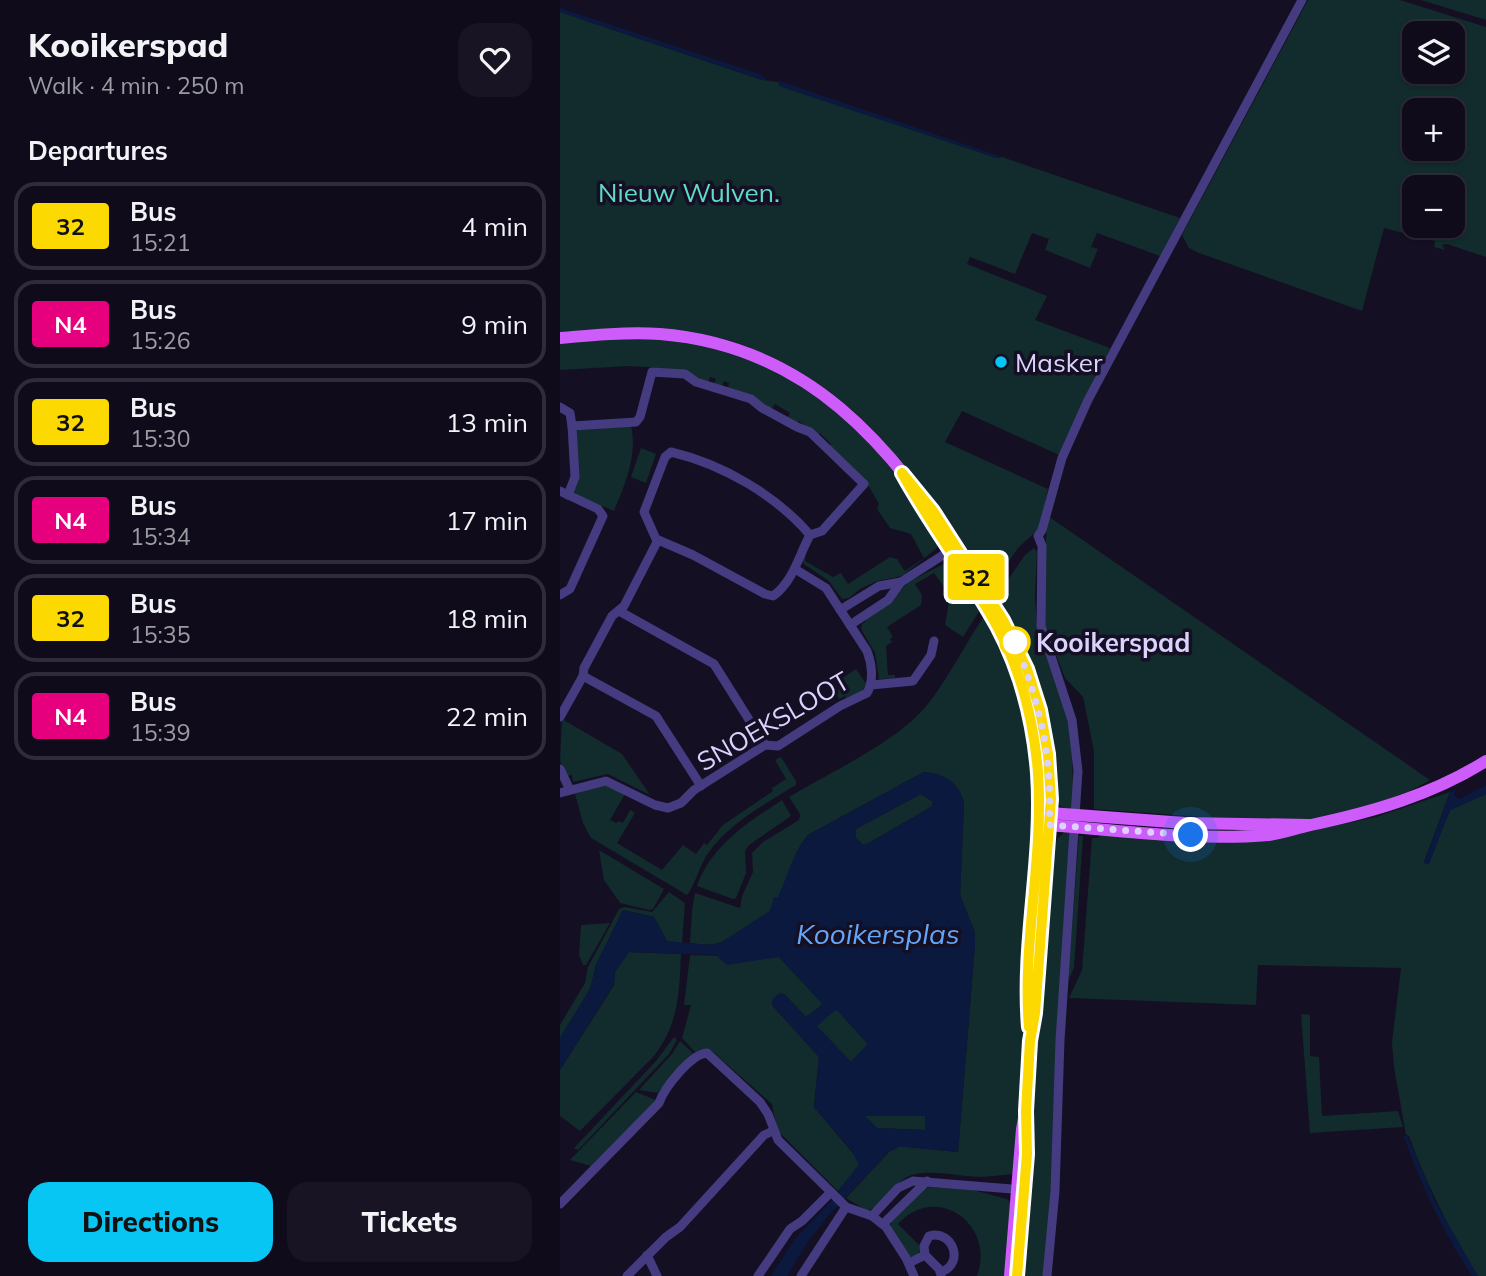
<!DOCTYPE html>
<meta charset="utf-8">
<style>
:root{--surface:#0f0b1a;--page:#181423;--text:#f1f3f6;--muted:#9b9ba2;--line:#2f2b39;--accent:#08c6f4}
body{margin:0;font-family:Mulish,sans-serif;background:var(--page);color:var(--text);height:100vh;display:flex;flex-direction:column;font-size:26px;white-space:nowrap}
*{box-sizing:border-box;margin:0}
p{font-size:23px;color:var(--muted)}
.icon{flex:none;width:38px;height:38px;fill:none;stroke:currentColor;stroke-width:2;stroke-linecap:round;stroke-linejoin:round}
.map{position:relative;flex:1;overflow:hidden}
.side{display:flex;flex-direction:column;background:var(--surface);width:560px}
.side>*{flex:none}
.badge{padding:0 14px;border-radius:5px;font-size:24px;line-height:46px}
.fabs{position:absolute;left:842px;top:21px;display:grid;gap:14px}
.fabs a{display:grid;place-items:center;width:63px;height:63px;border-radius:14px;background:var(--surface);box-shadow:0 2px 5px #0004,0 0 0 2px var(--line);font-size:35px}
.you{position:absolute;width:35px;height:35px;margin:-18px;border:5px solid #fff;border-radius:50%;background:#1a73e8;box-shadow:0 0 0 10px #1a73e833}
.map>.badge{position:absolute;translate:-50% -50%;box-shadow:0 0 0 4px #fff}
h2{padding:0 28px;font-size:26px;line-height:63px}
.round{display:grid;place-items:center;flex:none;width:74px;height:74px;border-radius:21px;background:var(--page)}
.summary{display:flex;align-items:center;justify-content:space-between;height:119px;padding:0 28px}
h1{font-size:33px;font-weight:800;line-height:52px}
.primary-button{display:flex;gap:14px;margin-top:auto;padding:14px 28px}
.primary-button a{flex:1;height:80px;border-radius:21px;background:var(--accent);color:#111;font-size:28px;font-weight:800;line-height:80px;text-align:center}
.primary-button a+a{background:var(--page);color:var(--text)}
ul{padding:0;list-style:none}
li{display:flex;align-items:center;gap:21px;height:88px;margin:0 14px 10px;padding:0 14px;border:4px solid var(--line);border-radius:21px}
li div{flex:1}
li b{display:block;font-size:26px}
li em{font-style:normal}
li .badge{min-width:77px;font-weight:700;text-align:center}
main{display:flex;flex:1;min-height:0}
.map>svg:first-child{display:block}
.green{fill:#122b2c;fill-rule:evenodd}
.water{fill:#0b193f;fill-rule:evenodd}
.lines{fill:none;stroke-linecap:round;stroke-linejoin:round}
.minor{stroke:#443b80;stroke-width:9}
.major{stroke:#ce5cfa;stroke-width:12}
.line-casing{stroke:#fff;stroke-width:16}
.line{stroke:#fcd900;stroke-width:10}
.walk{stroke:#dbd2fe;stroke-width:7;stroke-dasharray:0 12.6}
.poi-dot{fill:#08c6f4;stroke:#140f23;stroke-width:2.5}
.stop-dot{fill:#fff;stroke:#fcd900;stroke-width:3.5}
.labels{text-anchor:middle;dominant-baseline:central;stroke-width:7;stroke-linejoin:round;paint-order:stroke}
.park-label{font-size:26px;fill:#60dbc8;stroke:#140f23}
.poi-label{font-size:26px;fill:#dbd2fe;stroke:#140f23;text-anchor:start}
.stop-label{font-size:26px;font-weight:bold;fill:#dbd2fe;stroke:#140f23;text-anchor:start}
.street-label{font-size:26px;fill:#dbd2fe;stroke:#140f23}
.water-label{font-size:28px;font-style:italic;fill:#63a6fa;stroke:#140f23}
</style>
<main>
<section class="side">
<div class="summary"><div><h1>Kooikerspad</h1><p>Walk · 4 min · 250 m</p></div><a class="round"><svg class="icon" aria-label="heart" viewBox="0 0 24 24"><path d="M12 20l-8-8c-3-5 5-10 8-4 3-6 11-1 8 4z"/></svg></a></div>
<h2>Departures</h2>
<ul>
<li><span class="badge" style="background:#fcd900;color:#111">32</span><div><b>Bus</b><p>15:21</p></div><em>4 min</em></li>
<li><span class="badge" style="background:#e6007e;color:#fff">N4</span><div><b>Bus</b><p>15:26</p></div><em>9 min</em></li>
<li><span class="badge" style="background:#fcd900;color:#111">32</span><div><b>Bus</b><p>15:30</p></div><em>13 min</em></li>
<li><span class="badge" style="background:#e6007e;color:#fff">N4</span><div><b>Bus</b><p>15:34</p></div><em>17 min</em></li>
<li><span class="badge" style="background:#fcd900;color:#111">32</span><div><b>Bus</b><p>15:35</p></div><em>18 min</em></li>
<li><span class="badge" style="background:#e6007e;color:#fff">N4</span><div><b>Bus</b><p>15:39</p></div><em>22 min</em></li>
</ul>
<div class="primary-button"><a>Directions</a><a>Tickets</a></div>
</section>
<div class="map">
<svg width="926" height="1276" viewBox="0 0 926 1276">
<rect width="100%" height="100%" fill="#140f23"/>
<g class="green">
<path d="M 748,0 L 840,0 L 926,27 L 926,257 L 887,244 L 882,245 L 885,250 L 874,247 L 875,241 L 824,228 L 802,311 L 639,253 L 629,248 L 622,235 ZM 854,33 L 892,33 L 892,72 L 854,72 ZM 854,110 L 892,110 L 892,149 L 854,149 ZM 854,187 L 892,187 L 892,226 L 854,226 Z"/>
<polygon points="861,0 926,0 926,20 923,19"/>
<path d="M 0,12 L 202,80 L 218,82 L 220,86 L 437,158 L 442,157 L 620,218 L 600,256 L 537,233 L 531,247 L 538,249 L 530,268 L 485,250 L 489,239 L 472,233 L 455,274 L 410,257 L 407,264 L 487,296 L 475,320 L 550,348 L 499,455 L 402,411 L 385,442 L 488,489 L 479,529 L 458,548 L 428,592 C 369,500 321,412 220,361 C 199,351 177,341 155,337 C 104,327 52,332 0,333 Z"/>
<polygon points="81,338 130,342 182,356 239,383 306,435 341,480 377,537 377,548 342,576 317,581 300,589 289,598 282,599 269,581 244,564 242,560 246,553 245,561 273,577 281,573 288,584 330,557 337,559 345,571 364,558 351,534 330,528 317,509 319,504 308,485 269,446 271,444 260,433 258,435 239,421 237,425 227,419 230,413 215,404 211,410 192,396 168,389 169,383 164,381 162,386 154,383 156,379 150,377 148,383 137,380 128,372 88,367 69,366 0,370 0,342"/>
<path d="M 71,426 C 78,455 65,484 54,511 L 16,495 L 13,490 L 16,432 L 19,429 Z"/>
<polygon points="81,448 96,454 86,483 71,477"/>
<path d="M 488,516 L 870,780 C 840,799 778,818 743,821 C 715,823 685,820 657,818 C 616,815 575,812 534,809 L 534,751 L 523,697 L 505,678 L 484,624 L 483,575 Z"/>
<path d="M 474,548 L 477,552 L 475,596 L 477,627 L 504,706 L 511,735 L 514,810 C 504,809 499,807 494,797 L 434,600 L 465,555 Z"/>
<polygon points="384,564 395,568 422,607 403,637 385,625 390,595 374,573 355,584 362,595 361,605 327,627 333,637 330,639 332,642 326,646 328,675 335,675 335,678 319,679 315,653 301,629 302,624 306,621 305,618 333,600 348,582"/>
<path d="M 426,613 L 460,691 L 476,770 L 465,976 L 466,1039 L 455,1174 C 444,1175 433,1176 422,1177 C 400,1177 374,1169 352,1175 C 332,1180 327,1209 306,1210 L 286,1198 L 329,1152 L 338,1147 L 347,1147 L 398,1152 L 415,945 L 415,933 L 400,895 L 404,804 C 399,782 385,776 364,772 L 248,835 C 237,848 232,863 227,878 C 225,884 213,908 209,912 C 199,922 171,940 158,943 C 149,946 140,944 130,943 L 132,910 L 135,893 L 180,908 L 182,896 L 193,872 L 192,853 L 203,842 L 239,820 L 240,814 L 229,797 C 272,771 342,740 371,700 C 391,673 407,641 426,613 Z"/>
<polygon points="296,669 307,685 302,691 286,698 285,696 279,699 275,692 280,688 276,682"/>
<polygon points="2,719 62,754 90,795 48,774 13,782 12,775 7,776 0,761"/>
<path d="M 221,757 L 236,781 L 236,785 C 205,804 171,822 149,852 C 139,865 136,884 127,895 L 31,838 L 23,823 L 15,794 L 45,784 L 65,794 L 50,820 L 56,823 L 59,821 L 63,823 L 70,810 L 75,813 L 57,843 L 102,870 L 123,845 L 136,854 L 144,843 L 147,845 L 163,825 L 213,791 L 212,788 L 226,779 L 215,760 Z"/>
<path d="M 890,792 L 864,862 L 868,864 L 890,810 L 926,794 L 926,1276 L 918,1276 C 890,1231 867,1186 849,1136 L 846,1135 L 834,1067 L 832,1042 L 841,968 L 698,965 L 696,1005 L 509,998 L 522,970 L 532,838 L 539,838 L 540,834 L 712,839 L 816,817 Z"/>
<polygon points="361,794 372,801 372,806 366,810 307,844 302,844 296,838 296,829"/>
<path d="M 222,800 L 231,816 L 189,845 L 185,851 L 186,873 L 176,898 L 173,899 L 137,886 C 151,846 188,822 222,800 Z"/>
<polygon points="507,830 513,830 493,1166 484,1276 459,1276 479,997 486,956 495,846 497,839"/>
<polygon points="519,836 523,836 514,968 508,981"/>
<polygon points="39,850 104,889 93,909 89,910 60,903 44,880"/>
<polygon points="109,892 125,903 122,943 107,941 94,917 63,910 36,965 30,989 0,1038 0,1025 25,983 28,967 59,909 65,907 92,912"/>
<polygon points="50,923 26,965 23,965 19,955 21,925"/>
<path d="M 69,952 L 121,954 C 119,994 119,1023 94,1056 L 20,1131 L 0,1116 L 0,1070 L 54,985 L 55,972 Z"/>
<polygon points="130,955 219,957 261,1002 262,1005 246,1017 224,994 212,1000 212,1005 259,1057 254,1107 298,1159 299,1165 278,1191 217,1130 212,1104 154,1053 145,1049 136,1053 122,1038 131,1005 124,1005"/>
<polygon points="274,1011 278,1011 308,1044 291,1062 256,1026"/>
<polygon points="741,1014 750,1015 750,1056 759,1057 762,1116 838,1111 843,1127 750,1133"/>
<polygon points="114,1037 117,1040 109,1054 18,1150 14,1148 96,1061"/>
<polygon points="120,1041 134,1054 97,1093 79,1090 112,1054"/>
<polygon points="76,1092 96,1100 31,1166 10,1160"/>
<polygon points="304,1116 366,1116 365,1130 317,1128"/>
<path d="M 370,1187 L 413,1190 L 447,1199 L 450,1202 L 448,1276 L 417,1276 C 436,1224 376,1182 338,1224 L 361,1247 L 358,1255 L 350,1257 L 331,1227 L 331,1221 L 360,1190 Z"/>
</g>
<g class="water">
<polygon points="0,8 200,74 207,80 202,80 0,12"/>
<polygon points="220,81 442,157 437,158 219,86 218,82"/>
<path d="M 364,772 C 385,773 400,783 404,804 L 400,895 L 415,933 L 415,945 L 398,1152 L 347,1147 L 338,1147 L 329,1152 L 268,1216 L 247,1243 L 227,1276 L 211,1276 L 234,1240 L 279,1193 L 278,1191 L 299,1165 L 292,1151 L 254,1107 L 259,1057 L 212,1005 L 212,1000 L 219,993 L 224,994 L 246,1017 L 262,1005 L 261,1002 L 219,957 L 167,965 L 156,955 L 69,952 L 55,972 L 54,984 L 0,1070 L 0,1038 L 30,989 L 36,965 L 63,910 L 94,917 L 107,941 L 149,945 L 160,943 L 210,911 L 214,897 L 218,897 C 228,876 232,854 248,835 ZM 361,794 L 372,801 L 372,806 L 366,810 L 307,844 L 302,844 L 296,838 L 296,829 ZM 274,1011 L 278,1011 L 308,1044 L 291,1062 L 257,1026 ZM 305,1116 L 365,1116 L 365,1130 L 317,1128 Z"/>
<polygon points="926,785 926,794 890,810 869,864 864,863 890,792 896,789 894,796 899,799"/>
<path d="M 847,1135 L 876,1203 L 918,1276 L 912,1276 C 884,1233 861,1186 844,1137 Z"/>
</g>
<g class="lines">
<g class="minor">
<polyline points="0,407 10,413 12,426"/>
<polyline points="0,491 38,509 43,516 10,589 0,595"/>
<path d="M 8,495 L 15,477 L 12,426 L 76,422 L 80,417 L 92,372 L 125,374 L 136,382 L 191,399 L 202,408 L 237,427 L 250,432 L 304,484 L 262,531 L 250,535 C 239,555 233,582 213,596 L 205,594 L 133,555 L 96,539 L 84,512 L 105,457 L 111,452 C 162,464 216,495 250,535"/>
<polyline points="280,610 319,586 341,582 394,548"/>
<polyline points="59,611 154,664 205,745"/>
<polyline points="290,625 328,600 341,582"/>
<polyline points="23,676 96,716 141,786"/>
<polyline points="311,685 353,681 371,655 374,641"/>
<polyline points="0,717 23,676 24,668 52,616 64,606 98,540"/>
<polyline points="0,769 10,790"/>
<path d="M 0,793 L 46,781 L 95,805 L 108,808 L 121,803 L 134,790 L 205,745 L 218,746 L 280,706 L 307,693 C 314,681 312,664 307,651 L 266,588 L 235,569"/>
<path d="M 0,1204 L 99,1103 C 104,1088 131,1054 147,1053 L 200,1102 L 208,1114 L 218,1140 L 274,1195 L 286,1207 L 312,1216 L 326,1227 L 346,1258 L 354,1276"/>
<polyline points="312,1216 338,1188 353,1181 465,1190"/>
<polyline points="323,1224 367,1181"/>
<polyline points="87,1255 97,1276"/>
<path d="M 365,1255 L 364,1246 L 369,1236 C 393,1229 405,1264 381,1272"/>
<polyline points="349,1263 365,1255 379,1269 381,1275"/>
<polyline points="67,1276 106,1237 120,1227 204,1135 213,1131"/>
<polyline points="198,1276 230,1229 242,1221 271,1192"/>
<polyline points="241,1276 286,1207"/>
<polyline points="487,1276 495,1191 500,1040 518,771 512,720 481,626 482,546 478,536 482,530 502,458 528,400 742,0"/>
</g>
<g class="major">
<path d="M 0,338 C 33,335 67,332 100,334 C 249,346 331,445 406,562 C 442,617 475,672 486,739 C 493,786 489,833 485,881 C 482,925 479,969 475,1013 C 469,1051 470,1091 462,1129 L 450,1276"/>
<polyline points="376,530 413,589"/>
<path d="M 423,604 C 456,656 477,719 479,781 C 481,859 463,937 468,1016"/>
<path d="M 749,825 L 625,823 L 490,813 L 478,819 L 489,825 C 562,831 637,841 709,835 C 723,833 737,828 751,825 C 812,812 872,795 926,761"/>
</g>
</g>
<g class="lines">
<g class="line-casing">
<path id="line" d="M 457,1276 L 467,1154 L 466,1111 L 470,1041 L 475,1013 L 491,799 L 488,754 L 480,710 L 467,669 L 443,620 L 373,511 L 342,473 C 371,526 408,573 437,626 C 461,671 474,722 478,773 C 484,858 462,942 469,1027"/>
</g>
<use href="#line" class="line"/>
<path class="walk" d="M 455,642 C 480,702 493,760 489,825 L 631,835"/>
</g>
<circle class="poi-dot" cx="441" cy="362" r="7"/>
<circle class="stop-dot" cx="455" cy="642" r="14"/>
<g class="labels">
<g class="park-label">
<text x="129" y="192">Nieuw Wulven.</text>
</g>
<g class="poi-label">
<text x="455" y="362">Masker</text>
</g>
<g class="stop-label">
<text x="476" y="642">Kooikerspad</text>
</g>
<g class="street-label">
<text transform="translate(213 721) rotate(-30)">SNOEKSLOOT</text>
</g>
<g class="water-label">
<text x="318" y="933">Kooikersplas</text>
</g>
</g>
</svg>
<div class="fabs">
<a><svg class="icon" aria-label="layers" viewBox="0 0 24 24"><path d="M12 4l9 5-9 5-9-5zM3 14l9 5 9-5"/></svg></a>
<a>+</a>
<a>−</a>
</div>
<div class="you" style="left:631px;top:835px"></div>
<b class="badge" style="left:416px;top:577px;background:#fcd900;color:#111">32</b>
</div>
</main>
